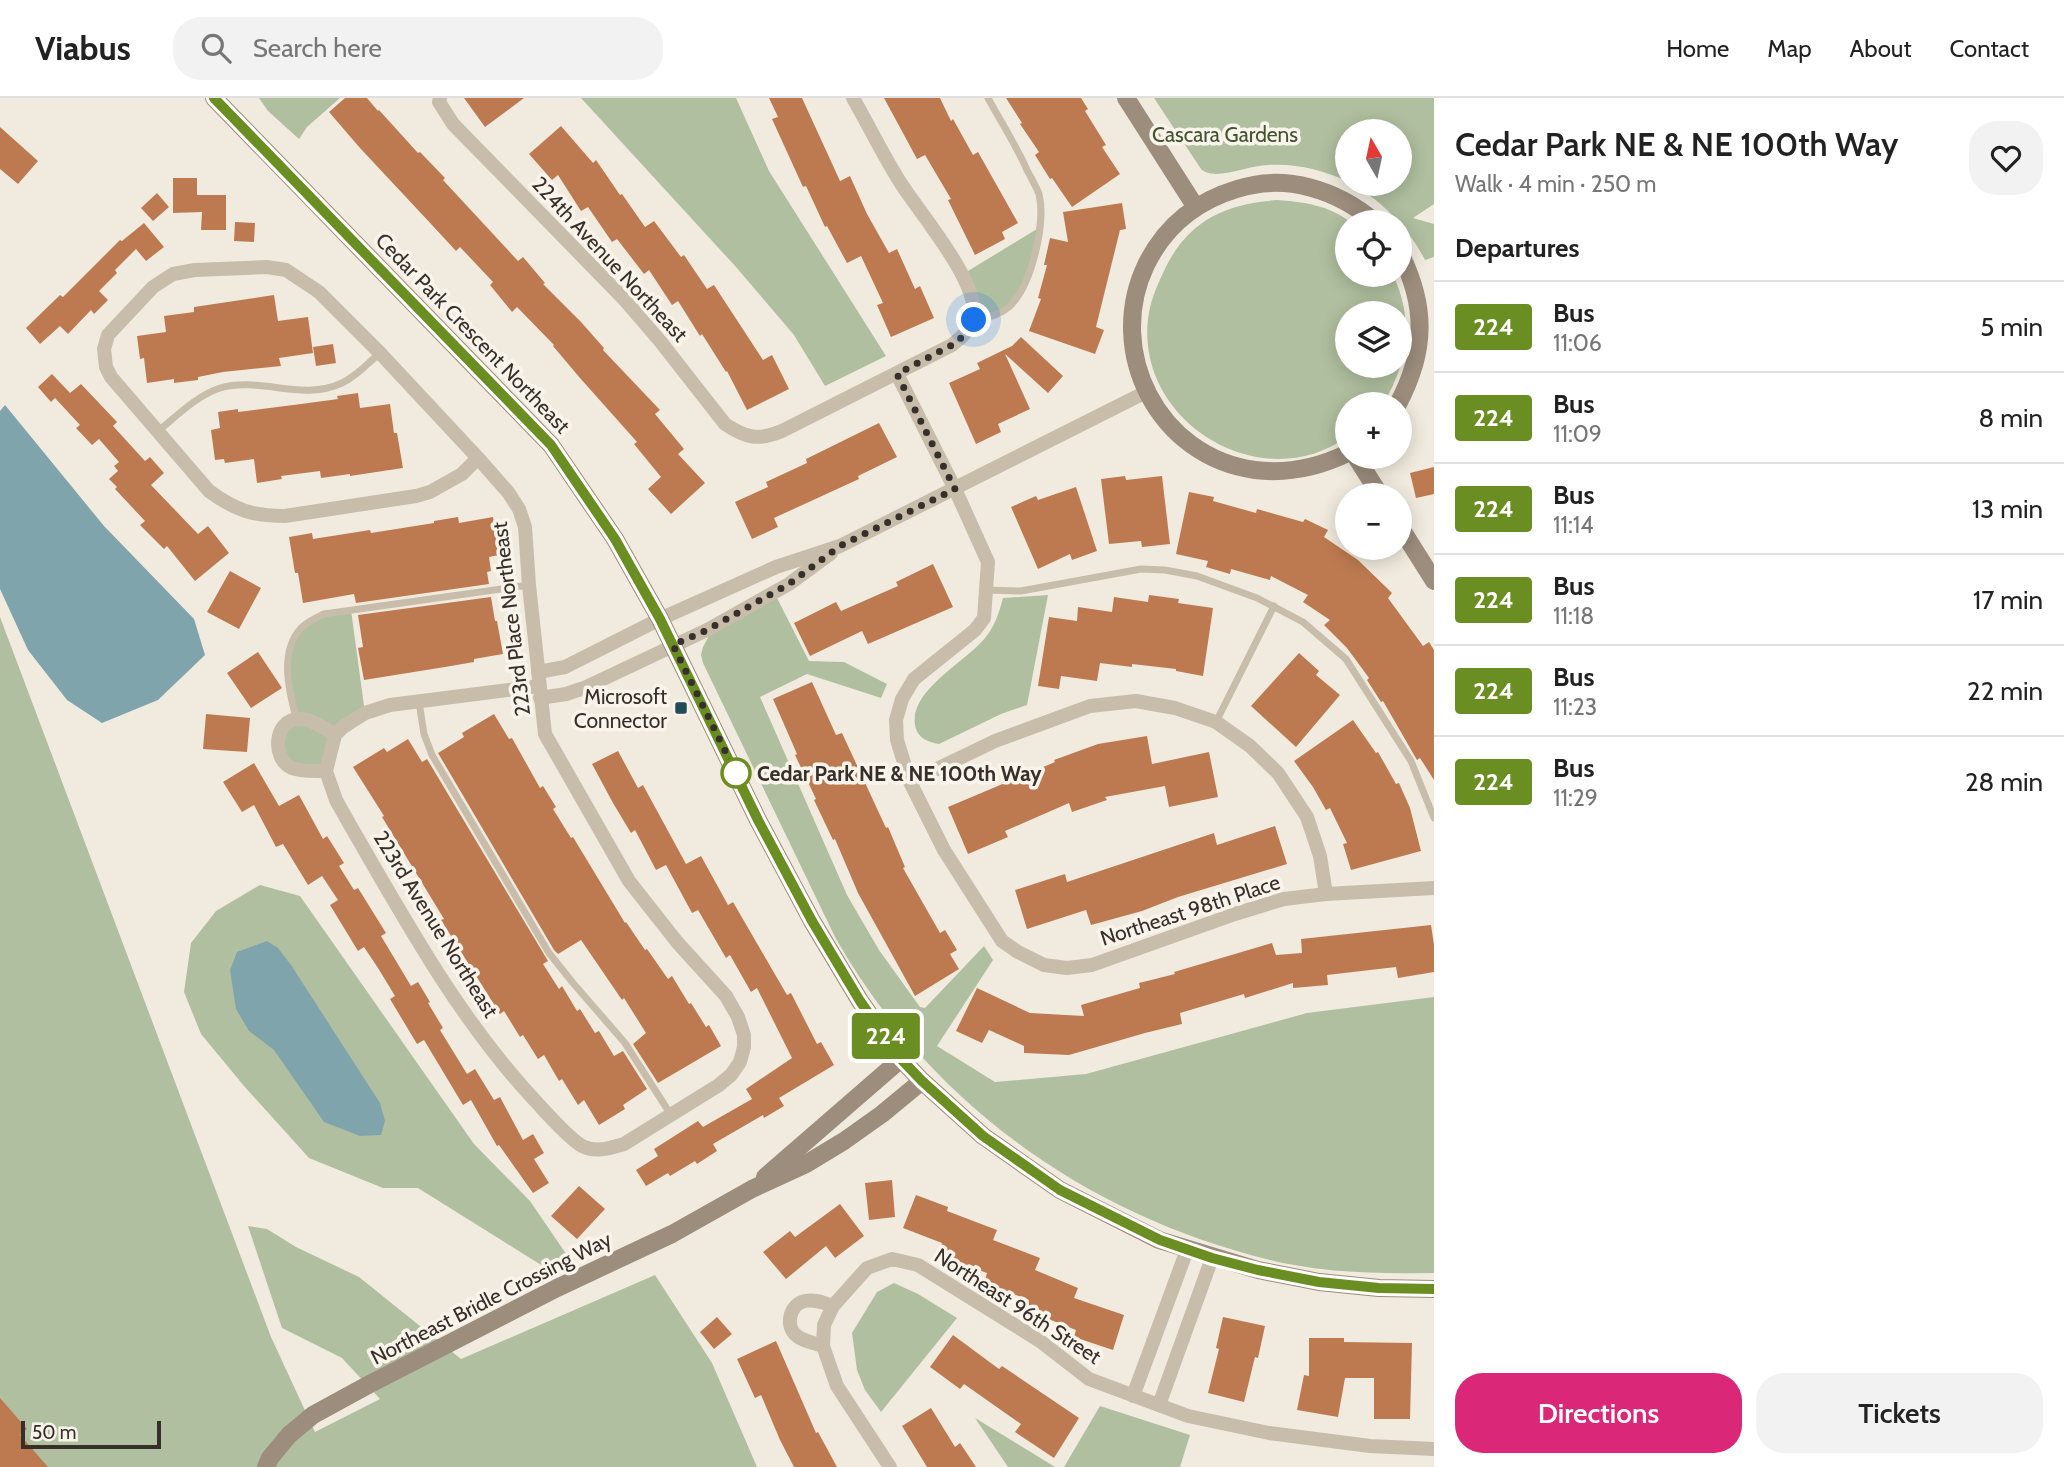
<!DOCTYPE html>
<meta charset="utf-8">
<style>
:root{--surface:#fff;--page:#f2f2f2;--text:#222;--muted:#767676;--line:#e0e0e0;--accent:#db2777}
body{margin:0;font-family:Cabin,sans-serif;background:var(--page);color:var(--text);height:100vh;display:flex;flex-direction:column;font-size:26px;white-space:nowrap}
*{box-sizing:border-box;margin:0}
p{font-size:23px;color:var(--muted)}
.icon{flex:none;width:38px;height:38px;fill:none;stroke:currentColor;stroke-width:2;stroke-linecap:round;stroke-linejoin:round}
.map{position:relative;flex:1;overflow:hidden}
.sheet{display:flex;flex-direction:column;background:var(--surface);width:630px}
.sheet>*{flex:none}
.badge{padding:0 14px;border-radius:5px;font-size:24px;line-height:46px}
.needle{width:46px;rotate:351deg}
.fabs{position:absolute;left:1335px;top:21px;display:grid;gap:14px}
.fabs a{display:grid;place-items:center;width:77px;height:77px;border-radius:50%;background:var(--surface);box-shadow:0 4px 18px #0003;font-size:35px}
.scale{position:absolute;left:21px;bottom:18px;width:140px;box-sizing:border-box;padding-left:7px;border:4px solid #37302a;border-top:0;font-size:19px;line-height:24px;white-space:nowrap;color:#37302a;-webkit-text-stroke:5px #f9f4eb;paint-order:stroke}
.you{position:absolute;width:35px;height:35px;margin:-18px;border:5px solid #fff;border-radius:50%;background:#1a73e8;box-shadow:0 0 0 10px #1a73e833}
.map>.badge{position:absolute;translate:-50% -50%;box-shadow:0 0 0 4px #fff}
h2{padding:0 21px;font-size:26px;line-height:63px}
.round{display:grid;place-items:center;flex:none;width:74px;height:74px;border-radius:28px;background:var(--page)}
.headline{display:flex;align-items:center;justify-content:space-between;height:119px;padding:0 21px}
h1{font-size:33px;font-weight:600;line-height:52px}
.primary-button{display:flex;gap:14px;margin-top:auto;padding:14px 21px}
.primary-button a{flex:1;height:80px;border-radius:28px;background:var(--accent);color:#fff;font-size:28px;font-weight:600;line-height:80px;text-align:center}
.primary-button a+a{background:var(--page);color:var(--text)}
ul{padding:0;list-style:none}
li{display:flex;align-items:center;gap:21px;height:91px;padding:0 21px;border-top:2px solid var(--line)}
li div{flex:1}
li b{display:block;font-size:26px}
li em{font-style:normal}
li .badge{min-width:77px;font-weight:700;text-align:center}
header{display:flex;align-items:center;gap:42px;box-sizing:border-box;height:98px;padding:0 35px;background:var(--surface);border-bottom:2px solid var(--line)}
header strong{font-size:33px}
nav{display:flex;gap:38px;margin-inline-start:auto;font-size:24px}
.search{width:490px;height:63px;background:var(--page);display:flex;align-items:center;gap:18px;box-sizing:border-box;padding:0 24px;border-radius:28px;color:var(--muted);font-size:26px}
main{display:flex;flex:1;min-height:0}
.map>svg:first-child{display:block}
.green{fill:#b0bf9f;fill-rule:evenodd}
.water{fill:#80a4ac}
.building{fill:#bd7a50}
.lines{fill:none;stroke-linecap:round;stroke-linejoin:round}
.lane{stroke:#c8bdab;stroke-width:7}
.street{stroke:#c8bdab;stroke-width:14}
.secondary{stroke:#9c8d7d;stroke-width:18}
.line-casing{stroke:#fff;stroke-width:16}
.line{stroke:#6b8e23;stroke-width:10}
.walk{stroke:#37302a;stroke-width:7;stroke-dasharray:0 12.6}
.poi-dot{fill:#224b56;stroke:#f9f4eb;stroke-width:2.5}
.stop-dot{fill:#fff;stroke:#6b8e23;stroke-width:3.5}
.labels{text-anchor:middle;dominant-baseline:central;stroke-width:7;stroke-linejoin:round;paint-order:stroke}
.park-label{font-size:21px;fill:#41532f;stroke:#f9f4eb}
.street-label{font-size:21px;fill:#37302a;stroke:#f9f4eb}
.poi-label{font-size:21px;fill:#37302a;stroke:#f9f4eb;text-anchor:end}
.stop-label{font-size:21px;font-weight:bold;fill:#37302a;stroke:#f9f4eb;text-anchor:start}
</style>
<header>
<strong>Viabus</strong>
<div class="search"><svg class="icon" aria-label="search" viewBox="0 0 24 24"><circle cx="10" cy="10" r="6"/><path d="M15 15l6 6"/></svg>Search here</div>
<nav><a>Home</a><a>Map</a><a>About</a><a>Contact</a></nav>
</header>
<main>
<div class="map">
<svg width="1434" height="1369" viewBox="0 0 1434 1369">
<rect width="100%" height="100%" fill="#f1ebdf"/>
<g class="green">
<polygon points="259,0 340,0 307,29 299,41 268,13"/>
<polygon points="581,0 736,0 769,73 886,258 825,288 794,237 736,169"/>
<path d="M 1154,0 L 1434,0 L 1434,106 L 1413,120 L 1434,126 L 1434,159 L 1425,162 C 1409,130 1383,104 1352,86 L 1400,86 L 1400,33 L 1348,33 L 1347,83 C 1323,72 1295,65 1268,67 C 1248,67 1215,84 1201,71 Z"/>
<path d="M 1277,102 C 1303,104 1329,107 1350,124 L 1348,124 L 1348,177 L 1393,177 C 1414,220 1408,266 1383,306 L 1348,306 L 1347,339 C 1262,400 1136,325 1148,221 C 1150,204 1156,190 1163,175 C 1186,124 1223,106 1277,102 ZM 1348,215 L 1400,215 L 1400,268 L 1348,268 Z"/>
<polygon points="1042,128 1027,181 1007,210 974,222 963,176"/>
<path d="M 1048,497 L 1027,607 L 1001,616 L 939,646 C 928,644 917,640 915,627 C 909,592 966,564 985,540 C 995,528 999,515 1003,500 Z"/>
<path d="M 776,498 L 809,563 L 844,564 L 887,586 L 881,600 L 807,576 L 760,599 L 847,797 L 879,852 L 920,909 L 925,910 L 984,848 L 993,862 L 937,948 L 995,984 L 1086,976 L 1307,915 L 1434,899 L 1434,1175 C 1379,1176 1324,1175 1270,1162 C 1086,1117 929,1005 835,839 L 703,565 L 701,557 L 703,549 L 711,534 Z"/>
<path d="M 351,512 L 365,615 L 343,629 L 326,673 L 285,665 L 280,634 L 296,620 C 291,590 278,537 314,521 C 325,516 340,515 351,512 Z"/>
<polygon points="0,519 271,1239 315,1334 380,1301 342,1260 282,1230 248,1128 267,1131 296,1149 359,1179 461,1261 655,1177 712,1265 757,1369 0,1369"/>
<polygon points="260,787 300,798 474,1046 530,1103 573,1166 554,1175 418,1090 383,1090 309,1060 244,988 201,936 184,894 191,845 216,813"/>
<polygon points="894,1185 918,1196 957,1220 881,1314 865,1292 857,1272 852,1235 877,1194"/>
<polygon points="1100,1308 1190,1337 1180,1369 1064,1369"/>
<polygon points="975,1320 1055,1369 1008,1369"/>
</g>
<g class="water">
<polygon points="5,307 104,428 194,521 205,557 158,602 102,625 67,602 28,552 0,491 0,313"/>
<polygon points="267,843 278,850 291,867 380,1005 385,1023 381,1037 360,1038 324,1024 274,952 249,933 236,911 230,872 237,854"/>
</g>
<g class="building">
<polygon points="345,0 367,0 378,13 379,12 418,55 420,54 445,80 443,82 518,163 523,159 545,185 543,186 581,224 604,250 603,252 660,312 655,316 684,351 678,356 705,385 671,416 648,391 661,379 634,346 637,344 580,280 553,248 554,247 517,209 512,214 490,187 493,184 460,149 456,153 432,127 360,50 329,14"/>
<polygon points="464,0 524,0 485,29"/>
<polygon points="769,0 802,0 840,83 850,78 867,116 889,155 897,151 915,191 920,188 934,220 891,239 877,207 883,205 861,158 847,165 827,128 825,129 806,88 803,89 772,21 778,19"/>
<polygon points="884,0 940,0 951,23 953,21 973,57 978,54 1018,125 1002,134 1005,141 975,157 948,102 951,101 925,57 917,61"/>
<polygon points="1006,0 1081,0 1088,11 1085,13 1106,47 1102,49 1120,76 1072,109 1052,80 1050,81 1035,57 1039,54 1020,26 1022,25"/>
<polygon points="561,28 593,65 596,62 620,97 622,96 645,129 654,123 681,159 684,157 707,191 714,187 763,262 772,257 789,291 747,312 727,273 726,274 702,236 700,238 678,203 672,207 649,172 644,176 617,141 612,144 588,109 581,113 558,77 552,82 529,56"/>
<polygon points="0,29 38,63 18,86 0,71"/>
<polygon points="173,80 197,80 197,97 226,97 226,132 201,132 202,114 173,115"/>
<polygon points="157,95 169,109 153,123 141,110"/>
<polygon points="1122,105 1126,131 1120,132 1096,229 1104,232 1095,256 1029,233 1041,201 1038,200 1047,167 1044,167 1050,140 1068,144 1063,114"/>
<polygon points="235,124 255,125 254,144 234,143"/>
<polygon points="144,125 164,149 146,163 136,151 115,172 117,175 99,193 108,202 94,216 91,212 68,236 60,228 40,246 26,230 60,197 63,199 120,142 122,143"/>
<polygon points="274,197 278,223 308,219 313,255 279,260 281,268 223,274 198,279 198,282 174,285 174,281 147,285 144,260 140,261 137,238 166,234 164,218 194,214 194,209"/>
<polygon points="1021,239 1063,278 1048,295 1005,256 1030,311 998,326 1001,334 976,346 949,285 980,271 977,265 1012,248"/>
<polygon points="333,246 336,265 316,268 313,249"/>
<polygon points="52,276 70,295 81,286 117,324 113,328 145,363 150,359 164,375 151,387 198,436 208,428 229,455 195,483 167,448 164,451 140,427 145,423 115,391 117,389 109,381 118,373 114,368 119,364 99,341 92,347 76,330 80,327 55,300 51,304 38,289"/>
<polygon points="358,295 360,310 390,306 394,335 397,335 403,370 350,378 350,376 321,380 320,373 281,378 282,381 257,385 254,361 225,365 224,361 215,362 211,332 220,330 218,314 238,311 238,314 301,306 338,301 337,298"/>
<polygon points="879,325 897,359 858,378 859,381 774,420 778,429 752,441 735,404 768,389 766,384 807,365 806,361"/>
<polygon points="1434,369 1434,396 1416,400 1410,375"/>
<polygon points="1125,378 1126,382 1162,378 1170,446 1142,449 1141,443 1109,446 1101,381"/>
<polygon points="1076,389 1097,453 1072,462 1070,456 1038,471 1011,409 1036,398 1038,402"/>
<polygon points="1189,394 1214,399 1213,403 1256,415 1257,411 1303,424 1305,421 1328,432 1324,439 1358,462 1392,495 1388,500 1423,548 1429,544 1434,552 1434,682 1420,660 1417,662 1383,603 1381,604 1367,582 1369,580 1347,550 1324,527 1330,522 1303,504 1308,497 1271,478 1270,482 1231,471 1230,476 1206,469 1208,463 1176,456"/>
<polygon points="458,419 459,425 493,419 499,457 489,459 491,473 487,474 489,486 356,505 354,496 303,505 298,475 295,475 289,439 312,435 313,441 370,432 371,435 434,425 434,423"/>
<polygon points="933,466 953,509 868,546 862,533 810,558 794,525 836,504 841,513 898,488 896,484"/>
<polygon points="230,473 261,490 239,531 207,514"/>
<polygon points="1149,497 1179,501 1178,505 1213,510 1203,578 1176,573 1176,571 1132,566 1132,569 1100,565 1097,583 1061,578 1059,591 1038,588 1049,519 1077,523 1078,509 1112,514 1114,499 1148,504"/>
<polygon points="491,499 495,523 497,523 503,556 474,561 474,564 445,569 364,582 358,550 363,549 358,517"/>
<polygon points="258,554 282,590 251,610 227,575"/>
<polygon points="1299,555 1319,573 1316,577 1340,597 1296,649 1251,608"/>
<polygon points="812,584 836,637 842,635 886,730 888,729 905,769 903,770 940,835 945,832 957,852 950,856 959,871 915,898 858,795 835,741 833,742 814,702 816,701 795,657 797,656 773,601"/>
<polygon points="206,616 250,620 247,654 203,651"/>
<polygon points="494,616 509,641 512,640 540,690 543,688 556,709 553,711 571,740 573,739 625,825 626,824 645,852 647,851 668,881 672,878 689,906 691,905 706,929 709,927 721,948 658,985 633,946 646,935 624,900 622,902 581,842 558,856 554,852 438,655 464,639 462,635"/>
<polygon points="1353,622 1376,655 1378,654 1396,686 1399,685 1410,710 1421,753 1351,772 1343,746 1347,745 1330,710 1326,712 1313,689 1294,663"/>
<polygon points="1147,638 1152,666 1209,654 1218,699 1169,709 1165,688 1105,699 1107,702 1072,714 1069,705 1005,733 1008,739 968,756 948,709 1055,664 1054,662 1098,646"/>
<polygon points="408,641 422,664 427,661 548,863 543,866 559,891 562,888 577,913 580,911 595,935 599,933 614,958 623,953 647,991 623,1007 625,1011 599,1027 584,1002 578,1007 562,981 559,983 544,957 538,961 523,937 520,939 504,913 500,916 441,822 444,821 382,719 384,718 353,669 384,650 387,654"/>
<polygon points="618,653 638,690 643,687 686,766 701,758 728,807 733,804 787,897 791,895 817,946 821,944 834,967 779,1000 784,1008 764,1020 763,1017 713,1046 717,1053 697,1066 695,1063 670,1078 668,1075 646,1088 636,1072 658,1058 654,1051 698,1023 703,1029 752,1001 746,991 792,960 757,890 751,894 730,857 726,860 698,812 692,815 666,767 656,772 635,732 631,735 613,705 592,666"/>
<polygon points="254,665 279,708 299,697 323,741 327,738 344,765 339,768 354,792 358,790 386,835 381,838 411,888 418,884 430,904 428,905 443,930 440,932 467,976 475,971 494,1002 500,999 523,1042 533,1036 544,1055 534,1061 549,1085 533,1095 499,1047 497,1048 471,1002 463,1007 424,942 417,946 390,901 395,898 378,870 364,849 358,853 330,807 338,802 322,778 308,787 283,746 276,749 254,707 242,714 223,684"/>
<polygon points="1275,728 1287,766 1178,799 1142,813 1091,827 1086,812 1027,831 1015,792 1065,776 1067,784 1214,735 1217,747"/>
<polygon points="1431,827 1434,847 1434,874 1398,880 1396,869 1327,877 1328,887 1293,890 1293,885 1245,900 1244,896 1180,915 1182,926 1145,935 1069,957 1024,955 1024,948 989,932 982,945 956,933 977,890 1030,915 1084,918 1081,907 1140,890 1139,885 1175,876 1174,874 1272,845 1276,857 1302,855 1301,841"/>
<polygon points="892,1082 895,1119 869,1122 865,1085"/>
<polygon points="579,1088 605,1111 577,1141 551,1118"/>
<polygon points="916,1097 948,1109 947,1113 997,1132 993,1142 1040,1160 1035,1172 1078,1190 1074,1200 1124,1217 1113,1252 1074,1239 1076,1232 1026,1212 1029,1202 984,1185 987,1175 937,1157 942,1145 903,1130"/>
<polygon points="840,1106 864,1138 835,1160 826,1148 786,1181 763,1154 790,1133 795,1139"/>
<polygon points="717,1219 732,1236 714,1251 700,1234"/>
<polygon points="1223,1219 1265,1228 1258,1260 1255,1259 1244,1304 1208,1295 1219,1251 1216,1250"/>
<polygon points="953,1237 999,1271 1002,1268 1079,1320 1054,1360 1015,1334 1021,1326 964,1286 960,1291 930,1269"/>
<polygon points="1309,1240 1344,1240 1344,1244 1412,1245 1410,1321 1374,1321 1374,1280 1345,1280 1338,1319 1297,1312 1304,1277 1309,1278"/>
<polygon points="776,1243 816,1335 818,1334 837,1369 794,1369 780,1342 761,1297 755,1300 737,1261"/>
<polygon points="0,1300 27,1331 20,1337 48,1369 0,1369"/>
<polygon points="931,1310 955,1349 960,1345 976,1369 927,1369 902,1328"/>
</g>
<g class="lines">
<g class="lane">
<path d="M 974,222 C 987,219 999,218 1009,209 C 1032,188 1046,125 1039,96 C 1036,88 1031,80 1027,72 C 1016,47 1001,24 988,0"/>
<path d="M 158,333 C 177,318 196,298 220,290 C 260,278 302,304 342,285 C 357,278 368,265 380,255"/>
<polyline points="986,492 1021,493 1141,471 1165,472 1197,478 1257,500 1303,524 1346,561 1411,663 1434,720"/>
<polyline points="419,604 424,636 432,657 549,855 573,885 625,945 671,1017"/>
<path d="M 296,620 C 289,593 279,554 301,530 C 307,524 316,520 324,516 L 529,487"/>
<polyline points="1216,624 1274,508"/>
</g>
<g class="street">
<path d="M 440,0 L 439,4 L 453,26 L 623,200 L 660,243 L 725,326 C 746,340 758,343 782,333 L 952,247 C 961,239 973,231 974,218 C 977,181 921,117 900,84 C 883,57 869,28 853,0"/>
<polyline points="897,276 955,391 988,464 984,520 975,532 914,581 902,601 896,622 897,642 910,684 944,752 1002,843 1018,854 1044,867 1067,870 1092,867 1235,816 1284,801 1326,796 1434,790"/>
<path d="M 478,360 L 462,376 L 430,394 L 416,398 L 285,418 C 252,418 235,412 209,393 L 111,279 L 106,269 L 104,251 L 108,237 L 153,189 L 173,176 L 195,172 L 245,170 L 267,169 L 286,172 L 319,194 L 380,255 L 478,360 L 508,394 L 519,411 L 525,429 L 529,487 L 545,636 L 629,783 L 677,844 L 726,898 L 738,919 L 744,937 L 744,949 L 740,964 L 731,977 L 719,987 L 624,1046 C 610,1050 596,1055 582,1048 C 570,1041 550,1019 540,1008 C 461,925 407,825 350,727 L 336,702 L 326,673 L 335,637 L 343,629 L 365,615 L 390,607 L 539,588"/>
<polyline points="538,574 565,569 660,521 776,469 840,448 1146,294"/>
<polyline points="540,600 566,596 584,590 707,532 789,486 831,455"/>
<path d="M 326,673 C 315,673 302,674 292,670 C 271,661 274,621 299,621 C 312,621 324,630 335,637"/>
<polyline points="910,684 995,643 1090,608 1136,603 1175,610 1216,624 1250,648 1278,675 1307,719 1320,758 1326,796"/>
<path d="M 823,1248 C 814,1245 803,1243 797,1238 C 784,1228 790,1206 805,1203 C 815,1201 824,1205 833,1208"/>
<polyline points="1133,1298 1187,1152"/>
<polyline points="1159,1307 1212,1160"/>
<polyline points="890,1369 837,1288 823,1248 824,1227 833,1208 867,1170 892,1161 918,1167 1040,1243 1089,1281 1188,1318 1269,1335 1370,1348 1434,1351"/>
</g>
<g class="secondary">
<polyline points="214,0 551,347 615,441 660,521 758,722 812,823 860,903 901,961 922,983 983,1038 1060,1092 1159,1142 1258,1172 1319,1184 1379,1190 1434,1191"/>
<polyline points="1126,0 1195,108"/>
<path d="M 1398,306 C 1426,253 1427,209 1400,155"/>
<path d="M 1348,355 C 1319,369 1287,376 1255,372 C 1158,359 1105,253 1146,167 C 1165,128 1197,103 1237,91 C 1286,75 1337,92 1375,124"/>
<polyline points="1356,359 1380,397"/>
<polyline points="1400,429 1434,483"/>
<polyline points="765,1079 901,961"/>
<polyline points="266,1369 270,1360 289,1337 313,1317 368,1287 557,1190 672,1136 752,1091 806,1066 844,1043 882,1016 922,983"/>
</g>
</g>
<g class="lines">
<g class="line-casing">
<polyline id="line" points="214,0 551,347 615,441 660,521 758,722 812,823 860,903 901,961 922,983 983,1038 1060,1092 1160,1142 1212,1160 1258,1172 1319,1184 1379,1190 1434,1191"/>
</g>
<use href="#line" class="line"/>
<polyline class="walk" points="736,675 673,547 707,532 789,486 840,448 955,391 897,276 952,247 966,236 974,222"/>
</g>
<rect class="poi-dot" x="674" y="603" width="14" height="14" rx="3.5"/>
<circle class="stop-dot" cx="736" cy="675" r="14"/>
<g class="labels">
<g class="park-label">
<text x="1225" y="36">Cascara Gardens</text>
</g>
<g class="street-label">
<text transform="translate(610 161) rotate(47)">224th Avenue Northeast</text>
<text transform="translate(473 235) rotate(46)">Cedar Park Crescent Northeast</text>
<text transform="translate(511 521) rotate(-97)">223rd Place Northeast</text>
<text transform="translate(1190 812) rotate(-18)">Northeast 98th Place</text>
<text transform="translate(436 826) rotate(58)">223rd Avenue Northeast</text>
<text transform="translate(491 1200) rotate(-27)">Northeast Bridle Crossing Way</text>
<text transform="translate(1018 1208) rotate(33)">Northeast 96th Street</text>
</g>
<g class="poi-label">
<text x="667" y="598">Microsoft<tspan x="667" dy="24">Connector</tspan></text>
</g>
<g class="stop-label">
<text x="757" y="675">Cedar Park NE &amp; NE 100th Way</text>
</g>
</g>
</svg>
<div class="fabs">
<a><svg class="needle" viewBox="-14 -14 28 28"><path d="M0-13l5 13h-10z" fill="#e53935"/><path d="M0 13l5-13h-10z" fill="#767676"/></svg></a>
<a><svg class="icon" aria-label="locate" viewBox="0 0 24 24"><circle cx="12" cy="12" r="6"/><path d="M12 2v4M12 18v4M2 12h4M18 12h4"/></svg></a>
<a><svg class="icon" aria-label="layers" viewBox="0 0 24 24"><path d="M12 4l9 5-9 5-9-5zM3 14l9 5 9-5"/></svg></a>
<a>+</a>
<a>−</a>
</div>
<div class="scale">50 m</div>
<div class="you" style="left:974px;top:222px"></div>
<b class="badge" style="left:886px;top:938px;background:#6b8e23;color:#fff">224</b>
</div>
<section class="sheet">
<div class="headline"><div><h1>Cedar Park NE &amp; NE 100th Way</h1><p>Walk · 4 min · 250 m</p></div><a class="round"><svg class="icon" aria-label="heart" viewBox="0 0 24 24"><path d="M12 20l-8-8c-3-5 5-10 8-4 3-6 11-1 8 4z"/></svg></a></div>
<h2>Departures</h2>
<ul>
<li><span class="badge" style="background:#6b8e23;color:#fff">224</span><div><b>Bus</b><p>11:06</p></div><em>5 min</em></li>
<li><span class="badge" style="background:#6b8e23;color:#fff">224</span><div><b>Bus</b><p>11:09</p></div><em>8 min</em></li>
<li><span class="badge" style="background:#6b8e23;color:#fff">224</span><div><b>Bus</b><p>11:14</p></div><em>13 min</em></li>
<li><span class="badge" style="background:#6b8e23;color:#fff">224</span><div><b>Bus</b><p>11:18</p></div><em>17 min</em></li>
<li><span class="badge" style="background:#6b8e23;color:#fff">224</span><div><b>Bus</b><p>11:23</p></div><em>22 min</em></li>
<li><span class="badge" style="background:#6b8e23;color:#fff">224</span><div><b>Bus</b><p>11:29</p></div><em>28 min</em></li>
</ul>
<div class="primary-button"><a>Directions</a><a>Tickets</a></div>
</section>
</main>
